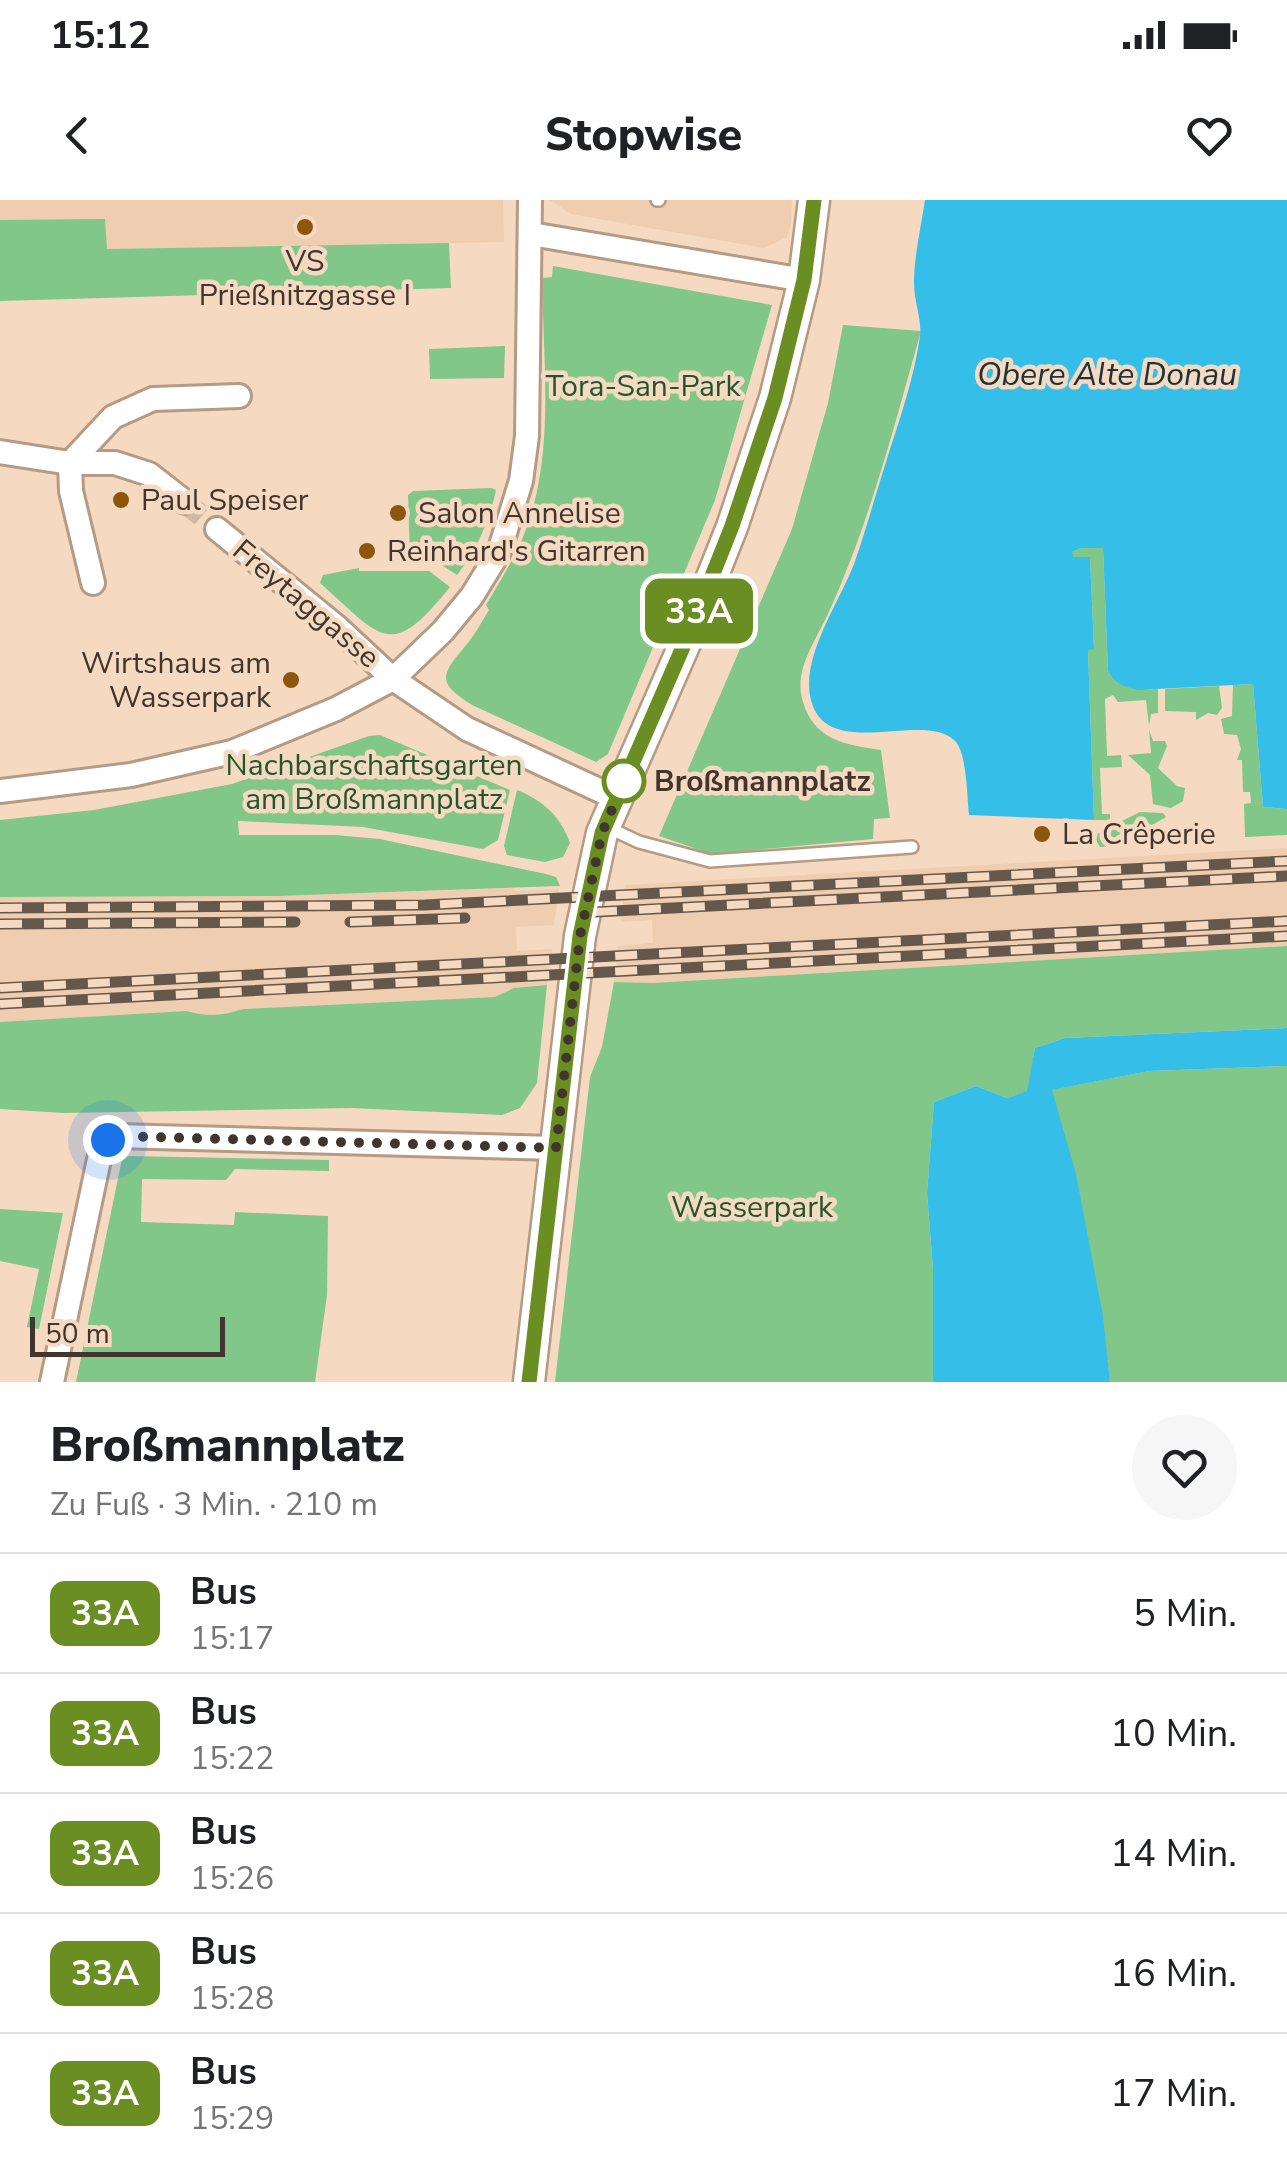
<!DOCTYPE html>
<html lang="de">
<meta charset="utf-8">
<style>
:root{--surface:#fff;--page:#f6f6f6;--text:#202124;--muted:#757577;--line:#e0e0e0}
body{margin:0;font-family:"Nunito Sans",sans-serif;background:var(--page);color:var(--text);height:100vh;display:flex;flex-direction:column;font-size:38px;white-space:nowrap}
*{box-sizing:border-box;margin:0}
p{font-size:32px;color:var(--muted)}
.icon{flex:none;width:55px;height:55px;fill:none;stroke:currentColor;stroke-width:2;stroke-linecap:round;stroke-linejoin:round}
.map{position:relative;height:1182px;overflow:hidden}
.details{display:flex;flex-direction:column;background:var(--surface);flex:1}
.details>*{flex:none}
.badge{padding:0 20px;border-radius:15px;font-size:35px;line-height:65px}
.scale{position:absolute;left:30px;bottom:25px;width:195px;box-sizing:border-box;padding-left:10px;border:5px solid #41362d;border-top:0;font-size:28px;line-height:35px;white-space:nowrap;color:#41362d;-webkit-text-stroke:8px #f5d9c1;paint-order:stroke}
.you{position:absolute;width:50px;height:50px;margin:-25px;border:8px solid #fff;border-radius:50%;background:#1a73e8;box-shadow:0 0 0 15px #1a73e833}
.map>.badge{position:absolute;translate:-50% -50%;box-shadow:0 0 0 5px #fff}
.round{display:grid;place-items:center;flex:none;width:105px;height:105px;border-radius:52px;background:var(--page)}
.overview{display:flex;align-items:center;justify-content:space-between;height:170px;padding:0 50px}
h1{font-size:48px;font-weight:800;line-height:75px}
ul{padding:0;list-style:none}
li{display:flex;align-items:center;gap:30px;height:120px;padding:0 50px;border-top:2px solid var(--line)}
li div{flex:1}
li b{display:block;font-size:38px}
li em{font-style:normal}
li .badge{min-width:110px;font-weight:700;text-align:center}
.status{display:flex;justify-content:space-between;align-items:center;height:70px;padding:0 50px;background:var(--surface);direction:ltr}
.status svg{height:28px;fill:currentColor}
header{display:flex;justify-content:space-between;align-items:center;height:130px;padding:0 50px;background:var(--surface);font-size:45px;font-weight:800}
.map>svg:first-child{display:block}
.built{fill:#eecdb0}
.green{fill:#80c789}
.water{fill:#35bfe8}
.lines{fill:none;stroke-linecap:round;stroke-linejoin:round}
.street-tunnel{stroke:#d1b8a3;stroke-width:22;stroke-dasharray:22 11;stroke-linecap:butt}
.lane-casing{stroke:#b59a84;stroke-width:16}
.street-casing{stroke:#b59a84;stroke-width:28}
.secondary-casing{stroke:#b59a84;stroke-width:35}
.lane{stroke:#fff;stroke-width:11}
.street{stroke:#fff;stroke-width:22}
.secondary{stroke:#fff;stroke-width:30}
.rail-casing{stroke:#66574b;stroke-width:11}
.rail{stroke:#f5d9c1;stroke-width:8;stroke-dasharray:22;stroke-linecap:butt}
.line-casing{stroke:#fff;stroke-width:22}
.line{stroke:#6b8e23;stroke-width:15}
.walk{stroke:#41362d;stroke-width:10;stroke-dasharray:0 18}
.poi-dot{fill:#8e560d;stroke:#f5d9c1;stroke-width:4}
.stop-dot{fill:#fff;stroke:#6b8e23;stroke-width:5}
.labels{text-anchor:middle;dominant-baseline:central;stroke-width:9;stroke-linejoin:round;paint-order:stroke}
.poi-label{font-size:30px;fill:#41362d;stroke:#f5d9c1;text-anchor:start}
.park-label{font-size:30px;fill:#20582c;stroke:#f5d9c1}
.street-label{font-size:30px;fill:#41362d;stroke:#f5d9c1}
.stop-label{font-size:30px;font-weight:bold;fill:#41362d;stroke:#f5d9c1;text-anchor:start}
.water-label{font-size:32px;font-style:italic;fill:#1d333b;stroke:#f5d9c1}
</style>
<div class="status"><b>15:12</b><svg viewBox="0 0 49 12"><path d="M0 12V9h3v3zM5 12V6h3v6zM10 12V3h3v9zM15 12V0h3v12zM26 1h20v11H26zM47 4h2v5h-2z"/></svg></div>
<header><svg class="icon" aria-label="back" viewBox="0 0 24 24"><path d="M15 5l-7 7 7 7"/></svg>Stopwise<svg class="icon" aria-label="heart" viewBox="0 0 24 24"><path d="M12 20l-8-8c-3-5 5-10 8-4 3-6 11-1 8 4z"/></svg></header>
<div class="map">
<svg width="1287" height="1182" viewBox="0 0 1287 1182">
<rect width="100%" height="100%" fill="#f5d9c1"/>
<g class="built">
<polygon points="0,0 503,0 504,42 106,49 105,20 0,20"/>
<polygon points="550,0 792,0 791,23 787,37 764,48 571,14"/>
<polygon points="1287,648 1287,746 652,783 614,782 618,746 653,743 652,720 621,722 625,685"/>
<polygon points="514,688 515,691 559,689 554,725 516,727 517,751 552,749 547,785 514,788 496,797 243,809 224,815 206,817 186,811 0,822 0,697 278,696"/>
</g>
<g class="green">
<polygon points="105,19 107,49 449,43 451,88 0,101 0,20"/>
<path d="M 553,66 L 772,105 L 715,300 L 608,554 L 596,562 L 472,505 C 441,485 438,478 462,450 C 473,438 481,423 489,410 L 486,405 C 499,383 513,361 523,337 C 556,257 543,163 542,78 L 552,77 Z"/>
<path d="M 843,125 L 921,131 C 894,227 869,325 827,416 C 815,442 793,471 803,502 C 814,540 846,545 881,550 L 890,618 L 874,619 L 873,639 L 711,654 L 659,636 L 792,329 L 828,203 Z"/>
<polygon points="505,146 504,178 430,179 429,149"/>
<path d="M 491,288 L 496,290 C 490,320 476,351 457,375 L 429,357 L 410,355 L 408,295 L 413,291 Z"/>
<path d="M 1081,348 L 1103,348 L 1108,471 C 1118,489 1140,490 1158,489 L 1158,513 L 1151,514 L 1149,526 L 1146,500 L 1118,502 L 1113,495 L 1105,499 L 1107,556 L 1121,555 L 1122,567 L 1100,568 L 1102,614 L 1110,614 L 1110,620 L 1094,620 L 1088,449 L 1094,449 L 1090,357 L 1072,357 L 1072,352 Z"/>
<path d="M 359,368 L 359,371 L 429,371 L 450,387 C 390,462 382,438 320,383 L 323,375 Z"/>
<polygon points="1253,484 1263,607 1287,609 1287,635 1245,637 1244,604 1251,603 1250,592 1243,592 1242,560 1237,560 1241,549 1237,535 1224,534 1221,519 1232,516 1233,485"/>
<polygon points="1219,486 1222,508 1217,515 1208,513 1196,520 1196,512 1165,511 1165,489"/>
<polygon points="1149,530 1153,541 1165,541 1167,546 1158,568 1177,586 1185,588 1183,601 1171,608 1153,604 1150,575 1128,555 1151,553"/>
<polygon points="380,535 510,590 498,640 483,649 363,627 238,621 239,635 335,635 380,639 546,674 556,677 560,686 278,696 0,697 0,620 94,610 232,584 369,536"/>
<path d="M 517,590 C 544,601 560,616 570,643 L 563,657 L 545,662 L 507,655 L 504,646 Z"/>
<polygon points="1140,612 1163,613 1166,617 1116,646 1100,647 1096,640 1098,633"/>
<polygon points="1287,746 1287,828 1065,838 1035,848 1028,891 1007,898 976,886 934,902 927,993 933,1069 933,1182 555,1182 590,877 602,847 614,782 652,783"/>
<path d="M 547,785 L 537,883 L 520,908 L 502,915 L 351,908 L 64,913 L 0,909 L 0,822 L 186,811 C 208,817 222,816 243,809 L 495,797 L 514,788 Z"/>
<path d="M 1287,866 L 1287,1182 L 1110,1182 C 1099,1083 1079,986 1051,890 L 1149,871 Z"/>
<polygon points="129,956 329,960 329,971 235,969 226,980 142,979 141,1022 234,1025 235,1012 328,1016 327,1095 315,1182 76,1182 122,959"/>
<polygon points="0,1009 63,1013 39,1129 27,1127 39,1069 0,1061"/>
</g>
<g class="water">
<path d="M 925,0 L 1287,0 L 1287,609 L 1263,607 L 1253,484 L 1137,490 C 1124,486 1115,484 1108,471 L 1103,348 L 1081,348 L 1072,352 L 1073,357 L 1090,357 L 1094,449 L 1088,450 L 1094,620 L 969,615 C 967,597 967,553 955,541 C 925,509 827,563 811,500 C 800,458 839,403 854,364 C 866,330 875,296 886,262 C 899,221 914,179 920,136 C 922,120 914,101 914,83 C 914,56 921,27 925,0 Z"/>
<polygon points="1287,828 1287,866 1149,871 1052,890 1076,974 1103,1116 1110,1182 933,1182 933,1069 927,993 934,902 976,886 1007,898 1027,891 1035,848 1065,838"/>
</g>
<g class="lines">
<polyline class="street-tunnel" points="185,302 217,329"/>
<g class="lane-casing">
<g id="lane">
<polyline points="657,0 659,0"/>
<polyline points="609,628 639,642 710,661 912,647"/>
</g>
</g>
<g class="street-casing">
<g id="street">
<polyline points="531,34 804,80"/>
<polyline points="0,252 70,263 115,263 149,274 185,302"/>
<polyline points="217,329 337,427 393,479 467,529 616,598"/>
<polyline points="93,383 71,291 70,263 113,217 153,199 239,196"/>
<polyline points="0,591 131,575 232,552 336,509 393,479 443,431 472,396 499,352 521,281 527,236 530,0"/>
<polyline points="52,1182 101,950 108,940 116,936 556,948"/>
</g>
</g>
<g class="secondary-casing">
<polyline id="secondary" points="529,1182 580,736 602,633 693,425 732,327 775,198 804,80 814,0"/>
</g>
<use href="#lane" class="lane"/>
<use href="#street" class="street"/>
<use href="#secondary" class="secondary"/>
<g class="rail-casing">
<g id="rail">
<polyline points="0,708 425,705 1287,661"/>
<polyline points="595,712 1287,676"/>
<polyline points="350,722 465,718"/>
<polyline points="0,724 295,722"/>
<polyline points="0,788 1287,721"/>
<polyline points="0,804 1287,736"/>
</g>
</g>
<use href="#rail" class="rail"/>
</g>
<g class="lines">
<g class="line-casing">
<polyline id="line" points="529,1182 580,736 602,633 693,424 732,326 775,198 804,80 814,0"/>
</g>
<use href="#line" class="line"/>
<polyline class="walk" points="108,940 116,936 556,948 580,736 602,633 624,581"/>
</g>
<g class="poi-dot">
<circle cx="305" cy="27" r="10"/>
<circle cx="121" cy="300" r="10"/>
<circle cx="398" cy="313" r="10"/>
<circle cx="367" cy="351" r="10"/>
<circle cx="291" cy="480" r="10"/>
<circle cx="1042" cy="634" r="10"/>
</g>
<circle class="stop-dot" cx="624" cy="581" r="20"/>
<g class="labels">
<g class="poi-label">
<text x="305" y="61" text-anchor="middle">VS<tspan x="305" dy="34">Prießnitzgasse I</tspan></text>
<text x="141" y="300">Paul Speiser</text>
<text x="418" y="313">Salon Annelise</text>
<text x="387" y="351">Reinhard's Gitarren</text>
<text x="271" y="463" text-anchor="end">Wirtshaus am<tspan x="271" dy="34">Wasserpark</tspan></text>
<text x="1062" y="634">La Crêperie</text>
</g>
<g class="park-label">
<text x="643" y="186">Tora-San-Park</text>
<text x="374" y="565">Nachbarschaftsgarten<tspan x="374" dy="34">am Broßmannplatz</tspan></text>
<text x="752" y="1007">Wasserpark</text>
</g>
<g class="street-label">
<text transform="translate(306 404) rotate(40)">Freytaggasse</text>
</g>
<g class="stop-label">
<text x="654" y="581">Broßmannplatz</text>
</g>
<g class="water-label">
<text x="1107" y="174">Obere Alte Donau</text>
</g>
</g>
</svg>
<div class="scale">50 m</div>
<div class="you" style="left:108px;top:940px"></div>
<b class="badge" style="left:699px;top:411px;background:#6b8e23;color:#fff">33A</b>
</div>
<section class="details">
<div class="overview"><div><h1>Broßmannplatz</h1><p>Zu Fuß · 3 Min. · 210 m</p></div><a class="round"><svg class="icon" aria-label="heart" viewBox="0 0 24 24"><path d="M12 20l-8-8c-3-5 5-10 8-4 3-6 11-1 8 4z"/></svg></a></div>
<ul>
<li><span class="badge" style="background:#6b8e23;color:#fff">33A</span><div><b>Bus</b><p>15:17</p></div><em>5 Min.</em></li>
<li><span class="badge" style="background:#6b8e23;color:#fff">33A</span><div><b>Bus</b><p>15:22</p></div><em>10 Min.</em></li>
<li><span class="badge" style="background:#6b8e23;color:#fff">33A</span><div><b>Bus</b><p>15:26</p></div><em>14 Min.</em></li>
<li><span class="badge" style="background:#6b8e23;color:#fff">33A</span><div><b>Bus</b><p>15:28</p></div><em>16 Min.</em></li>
<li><span class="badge" style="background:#6b8e23;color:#fff">33A</span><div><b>Bus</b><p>15:29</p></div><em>17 Min.</em></li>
</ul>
</section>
